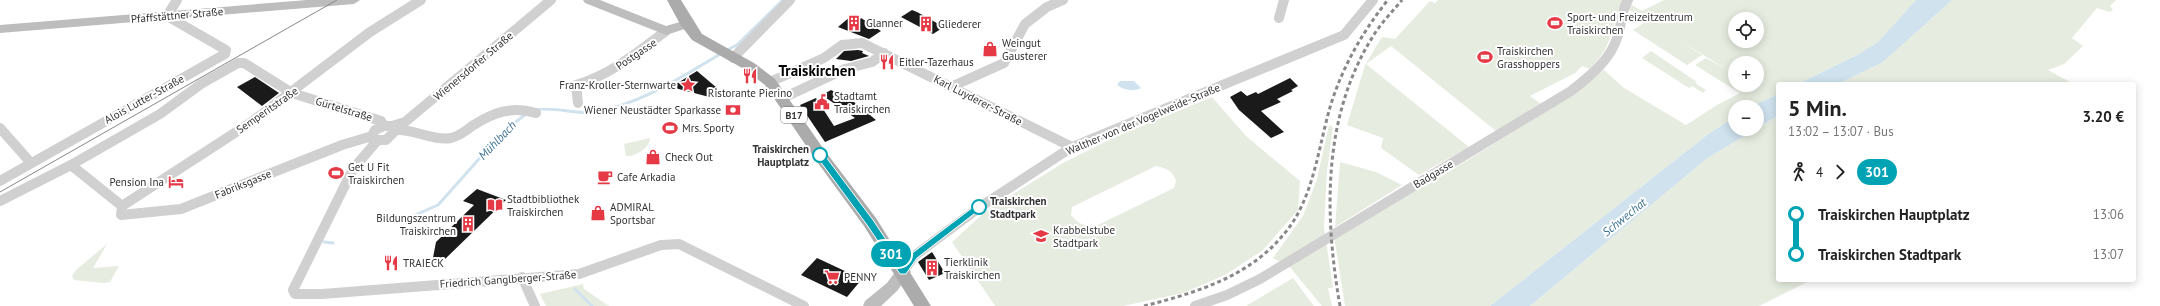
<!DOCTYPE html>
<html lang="de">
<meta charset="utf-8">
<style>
:root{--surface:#fff;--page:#f2f2f2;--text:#222;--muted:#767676}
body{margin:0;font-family:"PT Sans",sans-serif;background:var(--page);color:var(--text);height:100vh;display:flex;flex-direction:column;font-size:15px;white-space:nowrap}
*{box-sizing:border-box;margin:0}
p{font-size:13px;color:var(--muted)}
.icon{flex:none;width:22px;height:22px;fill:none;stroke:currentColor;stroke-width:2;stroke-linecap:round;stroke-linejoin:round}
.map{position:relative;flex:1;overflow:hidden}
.details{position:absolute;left:1776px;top:82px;width:360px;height:200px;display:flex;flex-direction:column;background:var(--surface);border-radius:4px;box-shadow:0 2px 10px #0003}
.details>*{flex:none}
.badge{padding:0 8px;border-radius:13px;font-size:14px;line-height:26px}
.controls{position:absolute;left:1728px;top:12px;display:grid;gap:8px}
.controls a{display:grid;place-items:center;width:36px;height:36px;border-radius:50%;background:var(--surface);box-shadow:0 2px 10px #0003;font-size:20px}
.map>.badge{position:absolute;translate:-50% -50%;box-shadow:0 0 0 2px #fff}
.legs{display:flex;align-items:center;gap:6px;height:44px;padding:0 12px;font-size:13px}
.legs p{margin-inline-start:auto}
.headline{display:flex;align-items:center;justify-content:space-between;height:68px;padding:0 12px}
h1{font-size:22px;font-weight:700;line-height:30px}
ul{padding:0 12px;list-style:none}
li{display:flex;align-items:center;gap:14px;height:40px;font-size:15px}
li i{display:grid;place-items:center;width:6px;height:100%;margin:0 5px;background:currentColor}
li i::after{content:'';width:10px;height:10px;margin:-5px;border:3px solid;border-radius:50%;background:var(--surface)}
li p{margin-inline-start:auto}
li:first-child i{background:linear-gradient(#0000 50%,currentColor 0)}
li:last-child i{background:linear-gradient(currentColor 50%,#0000 0)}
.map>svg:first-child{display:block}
.green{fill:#e6ecdf;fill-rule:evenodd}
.water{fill:#cfe2ee}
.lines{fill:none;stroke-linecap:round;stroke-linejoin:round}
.stream{stroke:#cfe2ee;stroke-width:3}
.building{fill:#1a1a1a}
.street{stroke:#d0d0d0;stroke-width:10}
.secondary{fill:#bdbdbd;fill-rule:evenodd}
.primary{fill:#ababab;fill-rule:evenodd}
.tram{stroke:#888;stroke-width:1}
.rail{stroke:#888;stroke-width:3;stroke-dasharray:4 3;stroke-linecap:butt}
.line-1{fill:#00a3b4;stroke:#fff}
.stop-1-dot{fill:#fff;stroke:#00a3b4;stroke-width:2}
.labels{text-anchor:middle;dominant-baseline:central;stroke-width:4;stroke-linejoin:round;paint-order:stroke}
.shield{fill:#fff;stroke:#707070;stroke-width:1}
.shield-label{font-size:10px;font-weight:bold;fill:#333}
.street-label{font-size:11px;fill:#333;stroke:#fff}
.poi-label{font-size:11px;fill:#333;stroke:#fff;text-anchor:start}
.stop-label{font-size:11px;font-weight:bold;fill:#333;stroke:#fff;text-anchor:end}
.water-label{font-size:12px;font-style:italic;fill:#3f7597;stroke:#fff}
.district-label{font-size:15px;font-weight:bold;fill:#000;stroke:#fff}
</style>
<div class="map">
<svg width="2160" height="306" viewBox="0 0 2160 306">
<rect width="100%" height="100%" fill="#fff"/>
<g class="green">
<path d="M 1438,0 L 1624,0 C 1615,11 1615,25 1610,38 C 1606,50 1598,60 1590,69 L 1582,66 L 1575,73 L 1530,96 L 1541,104 L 1496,131 L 1391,46 L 1366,64 L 1469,147 L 1419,175 L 1381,148 L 1383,138 L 1347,125 L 1365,65 L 1382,37 L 1395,39 L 1430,1 L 1435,3 Z"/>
<path d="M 1664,0 L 1916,0 L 1878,42 L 1859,54 L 1798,84 L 1778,84 L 1778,94 L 1751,107 L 1735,107 L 1735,117 L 1707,135 L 1490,306 L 1345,306 L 1334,236 L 1412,191 L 1429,184 L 1573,95 L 1604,70 L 1624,88 L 1686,125 L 1717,105 L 1740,93 L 1695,65 L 1706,58 L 1728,70 L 1677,39 L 1702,55 L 1687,65 L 1633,30 L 1647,21 L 1627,9 L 1630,4 L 1642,11 ZM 1735,19 L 1757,19 L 1757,41 L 1735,41 ZM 1735,63 L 1757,63 L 1757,85 L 1735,85 Z"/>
<polygon points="1952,0 2116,0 2110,6 2113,10 2110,12 2097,8 2072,38 2083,46 2064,64 2048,70 2073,84 1838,84 1883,62"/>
<polygon points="1651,51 1697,82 1695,83 1706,90 1703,93 1692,86 1689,88 1642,58"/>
<path d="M 1212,97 L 1246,136 L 1300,181 L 1298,210 L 1263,250 L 1225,275 L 1183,293 L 1123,306 L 995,306 L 952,242 L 986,211 L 1063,163 L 1113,138 ZM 1156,166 C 1166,168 1172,170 1176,181 L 1174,188 L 1096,226 C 1084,226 1078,224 1071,215 L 1072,207 Z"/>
<polygon points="1778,116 1778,280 1811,280 1759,306 1530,306 1706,159"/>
<polygon points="1329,125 1333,127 1327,171 1324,227 1333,288 1328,288 1332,306 1322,306 1289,266 1273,258 1303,216 1317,179"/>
<path d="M 650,138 C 650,148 635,157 626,156 L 624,144 Z"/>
<polygon points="1340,162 1376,172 1402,185 1335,227"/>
<polygon points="107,244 93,268 119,266 110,282 104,283 74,280 72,276 76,270"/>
<polygon points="1293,278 1314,306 1246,306"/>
<polygon points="583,284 584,289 609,306 546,306 540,294"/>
</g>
<g class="water">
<polygon points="1916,0 1952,0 1883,62 1838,84 1798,84 1859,54 1878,42"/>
<path d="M 1120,81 L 1134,81 L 1141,88 C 1134,92 1124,90 1117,85 Z"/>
<polygon points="1778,94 1778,116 1757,128 1757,107 1751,107"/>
<polygon points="1735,117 1735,129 1756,129 1706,159 1530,306 1490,306 1707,135"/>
</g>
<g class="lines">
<g class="stream">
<polyline points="727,50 737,45 783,0"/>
<path d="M 536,110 C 556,106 574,115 594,112 C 640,105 683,76 722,53"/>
<polyline points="413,216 438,205 503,132 526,114"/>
<polyline points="324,242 333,243"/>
<polyline points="575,289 592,306"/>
</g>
</g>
<g class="building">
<polygon points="912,10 917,12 944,27 933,34 901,17"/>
<polygon points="851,16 860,19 861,18 881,31 869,39 838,27"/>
<polygon points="858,50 863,51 862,53 869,56 851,61 836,59 844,51"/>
<polygon points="697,71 717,88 725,95 717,99 671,87"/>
<polygon points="255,77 279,93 262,106 237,87"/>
<polygon points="1290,78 1298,86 1291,90 1293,91 1277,99 1281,102 1261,111 1284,132 1271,138 1239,110 1230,97 1241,91 1247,96 1256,92 1258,94"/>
<polygon points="831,90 854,102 876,120 825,142 800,105 816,98 834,126 855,118 822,95"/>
<polygon points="477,189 506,200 443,261 432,263 436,242 474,205 463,201"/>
<polygon points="932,252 945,273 929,280 918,262"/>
<polygon points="817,258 862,279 847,297 801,275"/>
</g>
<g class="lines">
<g class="street">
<polyline points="1279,18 1284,0"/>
<polyline points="733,58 790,0"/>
<polyline points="770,82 824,58 842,45 862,43 1072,147"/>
<polyline points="953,86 1004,63 1025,24 1047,7 1063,0"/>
<polyline points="783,98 845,69 872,62 884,53"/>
<path d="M 578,103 L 576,85 C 612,74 636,53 666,31"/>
<polygon points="384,126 392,126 396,130 386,140 373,140 372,136 375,130"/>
<polyline points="392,126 405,122 551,0"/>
<polyline points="0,128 31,163"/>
<path d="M 396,130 C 415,129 432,141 451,138 C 459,136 466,131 472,126 C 494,112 511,106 536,113"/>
<polyline points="377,141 353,169 293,290 295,294 322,294 579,274 661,245 679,244 804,306"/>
<polyline points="71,165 122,206"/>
<polyline points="0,181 225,54 226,50 167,16 177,0"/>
<polyline points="0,201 71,165 160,114 201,84 238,63 244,63 292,93 381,121 384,126"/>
<polyline points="122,206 250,123 370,32 421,0"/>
<polyline points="122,206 121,215 181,209 342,145 372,136"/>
<polyline points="903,272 914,256 980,207 1072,147 1344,35 1373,0"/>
<polyline points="522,277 535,306"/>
<path d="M 1195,306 L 1227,295 L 1260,279 L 1571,91 C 1590,76 1611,60 1618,35 C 1622,23 1621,11 1628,0"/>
</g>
<g class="secondary">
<polygon points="307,0 360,0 354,4 0,33 0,25"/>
<polygon points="583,0 600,0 666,26 687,20 693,24 691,27 666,35 585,3"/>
<polygon points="903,266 908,268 911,272 897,291 881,306 863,306 865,301 887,283 898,268"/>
</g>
<polygon class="primary" points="667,0 681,0 702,34 754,63 775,79 825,151 876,218 931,306 914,306 864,226 815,159 765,85 744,69 692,40 680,24"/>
<polyline class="tram" points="0,192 337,0"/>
<g class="rail">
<path d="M 1144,306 C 1195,293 1249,277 1284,234 C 1314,199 1318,147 1331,104 C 1343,66 1362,33 1387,1"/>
<path d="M 1340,306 C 1324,214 1322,115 1375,33 C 1383,21 1393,11 1402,0"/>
</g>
</g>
<polygon class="line-1" points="820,152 823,153 873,220 903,265 911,254 976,205 979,204 983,207 917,258 906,274 900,274 867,225 817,157 817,153"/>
<defs>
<g id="building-bare" transform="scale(1.2)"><path d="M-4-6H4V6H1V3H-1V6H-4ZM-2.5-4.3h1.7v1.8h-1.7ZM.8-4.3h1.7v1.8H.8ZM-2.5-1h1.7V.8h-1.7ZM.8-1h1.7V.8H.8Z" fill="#e63946" stroke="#fff" stroke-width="2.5" paint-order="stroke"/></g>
<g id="stadium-bare" transform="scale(1.2)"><path d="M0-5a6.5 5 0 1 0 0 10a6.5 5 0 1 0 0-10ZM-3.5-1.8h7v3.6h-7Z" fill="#e63946" stroke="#fff" stroke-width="2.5" paint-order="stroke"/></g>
<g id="shop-bare" transform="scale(1.2)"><path d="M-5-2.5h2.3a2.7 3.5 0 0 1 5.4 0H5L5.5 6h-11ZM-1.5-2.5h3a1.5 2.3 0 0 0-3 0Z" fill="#e63946" stroke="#fff" stroke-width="2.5" paint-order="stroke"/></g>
<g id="restaurant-bare" transform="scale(1.2)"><path d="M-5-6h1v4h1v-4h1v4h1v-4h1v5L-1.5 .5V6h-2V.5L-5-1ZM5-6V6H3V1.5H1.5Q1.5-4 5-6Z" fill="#e63946" stroke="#fff" stroke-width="2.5" paint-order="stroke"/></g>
<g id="sight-bare" transform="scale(1.2)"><path d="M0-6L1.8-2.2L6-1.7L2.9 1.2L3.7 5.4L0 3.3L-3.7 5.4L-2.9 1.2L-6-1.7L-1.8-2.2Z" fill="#e63946" stroke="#fff" stroke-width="2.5" paint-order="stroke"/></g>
<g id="civic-bare" transform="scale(1.2)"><path d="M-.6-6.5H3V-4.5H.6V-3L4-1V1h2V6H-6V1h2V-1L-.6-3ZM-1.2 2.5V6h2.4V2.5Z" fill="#e63946" stroke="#fff" stroke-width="2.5" paint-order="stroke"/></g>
<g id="bank-bare" transform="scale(1.2)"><path d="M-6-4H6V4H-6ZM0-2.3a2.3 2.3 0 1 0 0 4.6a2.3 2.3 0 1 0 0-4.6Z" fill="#e63946" stroke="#fff" stroke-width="2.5" paint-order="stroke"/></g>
<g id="cafe-bare" transform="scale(1.2)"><path d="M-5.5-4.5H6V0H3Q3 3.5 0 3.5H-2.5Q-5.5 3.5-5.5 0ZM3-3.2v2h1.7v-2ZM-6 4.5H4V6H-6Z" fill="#e63946" stroke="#fff" stroke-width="2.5" paint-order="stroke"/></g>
<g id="hotel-bare" transform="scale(1.2)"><path d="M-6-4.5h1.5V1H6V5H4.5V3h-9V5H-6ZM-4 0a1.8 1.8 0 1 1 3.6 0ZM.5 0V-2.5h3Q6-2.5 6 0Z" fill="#e63946" stroke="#fff" stroke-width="2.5" paint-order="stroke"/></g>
<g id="library-bare" transform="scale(1.2)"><path d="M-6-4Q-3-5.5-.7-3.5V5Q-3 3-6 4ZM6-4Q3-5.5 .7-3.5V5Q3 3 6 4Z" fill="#e63946" stroke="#fff" stroke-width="2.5" paint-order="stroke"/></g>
<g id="school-bare" transform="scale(1.2)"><path d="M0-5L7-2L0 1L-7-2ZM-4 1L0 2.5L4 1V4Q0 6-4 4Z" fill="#e63946" stroke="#fff" stroke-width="2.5" paint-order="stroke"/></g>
<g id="supermarket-bare" transform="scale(1.2)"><path d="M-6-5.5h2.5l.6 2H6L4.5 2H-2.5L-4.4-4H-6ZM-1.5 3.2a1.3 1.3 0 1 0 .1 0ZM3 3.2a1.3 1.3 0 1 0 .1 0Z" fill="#e63946" stroke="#fff" stroke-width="2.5" paint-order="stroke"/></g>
</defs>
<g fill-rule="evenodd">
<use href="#building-bare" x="854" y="23"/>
<use href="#stadium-bare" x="1555" y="23"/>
<use href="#building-bare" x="926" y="24"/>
<use href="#shop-bare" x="990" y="49"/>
<use href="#stadium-bare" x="1485" y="57"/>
<use href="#restaurant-bare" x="887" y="62"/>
<use href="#restaurant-bare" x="750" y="76"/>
<use href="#sight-bare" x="688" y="85"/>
<use href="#civic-bare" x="822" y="102"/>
<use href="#bank-bare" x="733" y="110"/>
<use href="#stadium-bare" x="670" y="128"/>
<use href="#shop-bare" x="653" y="157"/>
<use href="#stadium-bare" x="336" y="173"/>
<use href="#cafe-bare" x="605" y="177"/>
<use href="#hotel-bare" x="176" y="182"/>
<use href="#library-bare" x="495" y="205"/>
<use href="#shop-bare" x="598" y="213"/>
<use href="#building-bare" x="468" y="224"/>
<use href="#school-bare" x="1041" y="236"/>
<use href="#restaurant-bare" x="391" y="263"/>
<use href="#building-bare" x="932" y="268"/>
<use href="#supermarket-bare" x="832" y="277"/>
</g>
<g class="stop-1-dot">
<circle cx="820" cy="155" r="7"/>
<circle cx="979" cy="207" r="7"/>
</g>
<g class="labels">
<rect class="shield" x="781" y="107" width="26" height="16" rx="3"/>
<g class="shield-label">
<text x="794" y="115">B17</text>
</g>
<g class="street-label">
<text transform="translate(177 15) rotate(-5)">Pfaffstättner Straße</text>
<text transform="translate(636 54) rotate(-34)">Postgasse</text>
<text transform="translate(473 66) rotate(-40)">Wienersdorfer Straße</text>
<text transform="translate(144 99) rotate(-29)">Alois Lutter-Straße</text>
<text transform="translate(978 100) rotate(27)">Karl Luyderer-Straße</text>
<text transform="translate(344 109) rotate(17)">Gürtelstraße</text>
<text transform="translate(267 110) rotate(-35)">Semperitstraße</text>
<text transform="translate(1143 119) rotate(-23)">Walther von der Vogelweide-Straße</text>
<text transform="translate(1433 174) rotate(-31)">Badgasse</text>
<text transform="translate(243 184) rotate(-22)">Fabriksgasse</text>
<text transform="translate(508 279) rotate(-4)">Friedrich Ganglberger-Straße</text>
</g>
<g class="poi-label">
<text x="1567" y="17">Sport- und Freizeitzentrum<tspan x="1567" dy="13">Traiskirchen</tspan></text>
<text x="866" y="23">Glanner</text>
<text x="938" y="24">Gliederer</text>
<text x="1002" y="43">Weingut<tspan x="1002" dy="13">Gausterer</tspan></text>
<text x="1497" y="51">Traiskirchen<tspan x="1497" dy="13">Grasshoppers</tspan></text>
<text x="899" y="62">Eitler-Tazerhaus</text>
<text x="676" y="85" text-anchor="end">Franz-Kroller-Sternwarte</text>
<text x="750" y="93" text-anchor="middle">Ristorante Pierino</text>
<text x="834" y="96">Stadtamt<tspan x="834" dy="13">Traiskirchen</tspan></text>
<text x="721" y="110" text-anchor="end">Wiener Neustädter Sparkasse</text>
<text x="682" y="128">Mrs. Sporty</text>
<text x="665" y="157">Check Out</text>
<text x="348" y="167">Get U Fit<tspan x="348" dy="13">Traiskirchen</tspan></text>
<text x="617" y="177">Cafe Arkadia</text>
<text x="164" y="182" text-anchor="end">Pension Ina</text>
<text x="507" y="199">Stadtbibliothek<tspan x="507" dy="13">Traiskirchen</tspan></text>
<text x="610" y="207">ADMIRAL<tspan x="610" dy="13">Sportsbar</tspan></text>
<text x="456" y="218" text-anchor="end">Bildungszentrum<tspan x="456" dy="13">Traiskirchen</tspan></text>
<text x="1053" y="230">Krabbelstube<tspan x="1053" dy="13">Stadtpark</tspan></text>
<text x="944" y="262">Tierklinik<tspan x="944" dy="13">Traiskirchen</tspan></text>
<text x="403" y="263">TRAIECK</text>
<text x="844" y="277">PENNY</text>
</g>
<g class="stop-label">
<text x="809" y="149">Traiskirchen<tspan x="809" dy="13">Hauptplatz</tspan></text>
<text x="990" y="201" text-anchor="start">Traiskirchen<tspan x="990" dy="13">Stadtpark</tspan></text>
</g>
<g class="water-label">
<text transform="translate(497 140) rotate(-46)">Mühlbach</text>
<text transform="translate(1624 217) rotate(-39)">Schwechat</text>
</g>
<g class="district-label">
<text x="817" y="70">Traiskirchen</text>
</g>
</g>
</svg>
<div class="controls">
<a><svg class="icon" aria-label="locate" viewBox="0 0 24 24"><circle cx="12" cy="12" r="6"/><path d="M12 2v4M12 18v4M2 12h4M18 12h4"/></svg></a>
<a>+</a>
<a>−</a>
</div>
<b class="badge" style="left:891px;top:254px;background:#00a3b4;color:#fff">301</b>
<section class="details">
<div class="headline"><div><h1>5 Min.</h1><p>13:02 – 13:07 · Bus</p></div><b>3.20 €</b></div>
<div class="legs"><svg class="icon" aria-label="walk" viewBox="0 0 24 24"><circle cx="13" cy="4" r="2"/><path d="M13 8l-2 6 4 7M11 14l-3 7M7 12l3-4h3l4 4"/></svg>4<svg class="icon" aria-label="forward" viewBox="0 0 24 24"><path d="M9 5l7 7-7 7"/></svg><b class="badge" style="background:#00a3b4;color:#fff">301</b></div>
<ul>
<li><i style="color:#00a3b4"></i><b>Traiskirchen Hauptplatz</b><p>13:06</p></li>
<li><i style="color:#00a3b4"></i><b>Traiskirchen Stadtpark</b><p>13:07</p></li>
</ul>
</section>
</div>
